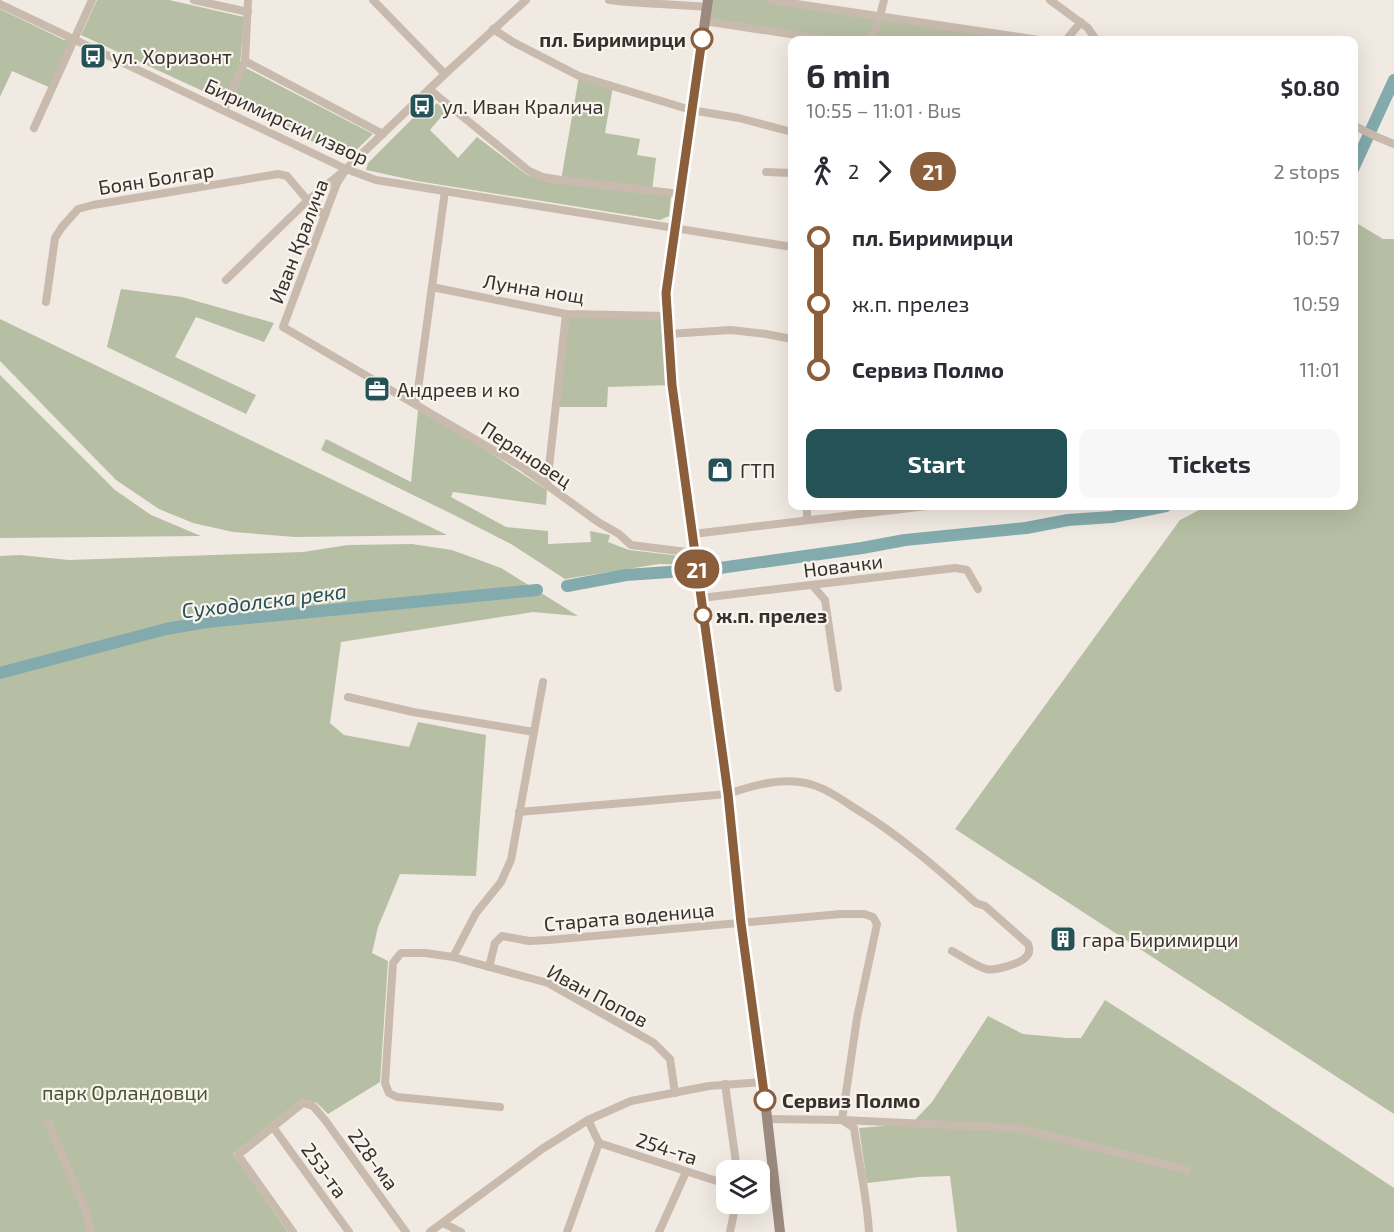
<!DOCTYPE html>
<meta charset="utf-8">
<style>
:root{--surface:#fff;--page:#f7f7f7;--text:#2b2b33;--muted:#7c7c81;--accent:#255256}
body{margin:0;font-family:"Exo 2",sans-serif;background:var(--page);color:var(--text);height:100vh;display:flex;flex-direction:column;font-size:22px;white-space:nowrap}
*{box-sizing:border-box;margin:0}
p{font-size:20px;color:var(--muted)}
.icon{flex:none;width:33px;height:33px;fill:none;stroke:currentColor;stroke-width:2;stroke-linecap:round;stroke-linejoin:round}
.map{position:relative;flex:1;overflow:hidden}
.panel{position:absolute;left:788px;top:36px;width:570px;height:474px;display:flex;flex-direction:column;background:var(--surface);border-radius:12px;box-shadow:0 6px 24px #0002}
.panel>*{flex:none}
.badge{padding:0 12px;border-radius:20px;font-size:21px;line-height:39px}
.tools{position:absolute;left:716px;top:1160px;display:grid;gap:12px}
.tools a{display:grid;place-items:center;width:54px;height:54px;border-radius:12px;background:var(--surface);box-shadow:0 6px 24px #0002;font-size:30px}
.map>.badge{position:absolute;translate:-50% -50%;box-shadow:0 0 0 3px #fff}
.legs{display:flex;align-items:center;gap:9px;height:66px;padding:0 18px;font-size:20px}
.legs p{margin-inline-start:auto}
.head{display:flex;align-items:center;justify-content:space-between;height:102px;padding:0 18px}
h1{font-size:33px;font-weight:700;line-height:45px}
.action{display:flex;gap:12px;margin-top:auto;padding:12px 18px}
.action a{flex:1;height:69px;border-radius:12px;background:var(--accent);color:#fff;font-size:24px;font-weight:700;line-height:69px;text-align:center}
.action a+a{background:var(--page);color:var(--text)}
ul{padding:0 18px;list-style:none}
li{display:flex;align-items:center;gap:21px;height:66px;font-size:22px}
li i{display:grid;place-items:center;width:9px;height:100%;margin:0 8px;background:currentColor}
li i::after{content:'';width:15px;height:15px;margin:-8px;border:4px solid;border-radius:50%;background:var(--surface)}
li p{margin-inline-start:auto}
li:first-child i{background:linear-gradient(#0000 50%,currentColor 0)}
li:last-child i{background:linear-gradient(currentColor 50%,#0000 0)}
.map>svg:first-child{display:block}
.green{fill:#b6bfa3}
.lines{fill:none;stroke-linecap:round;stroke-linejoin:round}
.river{stroke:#83aaac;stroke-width:12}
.street{stroke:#c9baae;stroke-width:8}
.secondary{stroke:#9c8a80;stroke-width:10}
.line-1-casing{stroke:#fff;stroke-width:14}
.line-1{stroke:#8b5e3c;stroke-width:9}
.stop-1-dot{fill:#fff;stroke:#8b5e3c;stroke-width:3}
.labels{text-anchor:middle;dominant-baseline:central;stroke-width:4.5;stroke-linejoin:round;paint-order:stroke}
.stop-label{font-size:20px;font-weight:bold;fill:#38302c;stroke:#f9f4ee;text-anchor:start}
.poi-label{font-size:20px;fill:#38302c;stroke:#f9f4ee;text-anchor:start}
.street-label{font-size:20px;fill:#38302c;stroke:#f9f4ee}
.park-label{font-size:20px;fill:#475432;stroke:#f9f4ee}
.water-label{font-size:21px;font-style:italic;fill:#255256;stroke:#f9f4ee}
</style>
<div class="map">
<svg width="1394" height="1232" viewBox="0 0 1394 1232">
<rect width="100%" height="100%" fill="#f1eae2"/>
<g class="green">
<polygon points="97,0 169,0 244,17 240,65 373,134 348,158 81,35"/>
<polygon points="708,0 770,0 1039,40 829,40 704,21"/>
<polygon points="0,9 64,40 73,39 51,88 12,71 0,97"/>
<polygon points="579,76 613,86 605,133 640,139 637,155 656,158 652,191 561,180"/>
<polygon points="437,103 446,111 430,130 458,158 477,137 527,175 548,182 671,196 669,216 660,220 417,181 366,170 368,163 425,106 430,110"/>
<polygon points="1353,221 1383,239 1394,239 1394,1114 955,829 1180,520 1207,506 1353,506"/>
<polygon points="121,289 182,297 274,323 264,342 196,317 175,357 256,395 246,414 107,347"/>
<polygon points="566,314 667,316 672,385 608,387 607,407 556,407"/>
<polygon points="0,319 447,535 295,537 233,532 193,523 159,509 116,480 0,361"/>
<polygon points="0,375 115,490 151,515 201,536 0,538"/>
<polygon points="418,410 483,448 547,490 546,505 453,492 451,497 506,527 548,531 548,544 591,542 590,531 610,535 608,542 629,550 690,557 691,565 659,564 565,579 511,544 452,514 321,450 326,439 411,482"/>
<polygon points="412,544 452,550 501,568 578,616 533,612 341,642 330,723 344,735 409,747 418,722 486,735 476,876 400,874 378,927 372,953 388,961 380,1082 328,1114 317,1103 302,1099 233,1154 288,1232 0,1232 0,556 20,555 69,560 303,552 348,545"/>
<polygon points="1105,1000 1252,1094 1394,1188 1394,1232 957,1232 950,1176 919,1177 867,1183 859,1128 911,1124 932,1102 988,1016 1023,1034 1067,1038 1081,1038"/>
</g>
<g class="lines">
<g class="river">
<polyline points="1353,169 1394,80"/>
<polyline points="567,586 626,575 713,569 862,548 905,540 1026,528 1068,520 1112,517 1166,506"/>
<polyline points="0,673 166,629 207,622 537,590"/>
</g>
<g class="street">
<polyline points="194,0 248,12"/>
<polyline points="373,0 445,74"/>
<path d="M 609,0 C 641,4 674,4 706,7"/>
<polyline points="770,0 1039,40"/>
<polyline points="1050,0 1088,28 1096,40"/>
<polyline points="0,4 346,169 376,180 792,247"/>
<polyline points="704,21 829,40"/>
<polyline points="493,29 513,42 579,76 691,110 739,118 792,132"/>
<polyline points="871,40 880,16 884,0"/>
<polyline points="1066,40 1081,22"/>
<polyline points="245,61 383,134"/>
<polyline points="429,89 529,171 542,177 561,180 680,194"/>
<polyline points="224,110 245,61 248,0"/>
<polyline points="1353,125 1377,137 1394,144"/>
<polyline points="34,128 92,0"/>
<polyline points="346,169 337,183 283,327 522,467 598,522 619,534 631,545 695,553"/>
<polyline points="766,172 792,173"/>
<polyline points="226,280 307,201 346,169 445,74 526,0"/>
<polyline points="432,287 566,314 667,316"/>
<polyline points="46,302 55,238 62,227 78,209 93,205 278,174 287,176 315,209 325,215"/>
<polyline points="668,334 731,330 766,334 792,339"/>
<polyline points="416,404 445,191"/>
<polyline points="547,485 566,314"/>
<polyline points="807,506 807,520"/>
<polyline points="693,534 927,506"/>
<polyline points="812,585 825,600 838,688"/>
<polyline points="701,598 955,568 967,570 978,589"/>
<polyline points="348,697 413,712 534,732"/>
<path d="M 519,812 L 728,794 C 754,785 785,776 813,785 C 827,789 841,799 853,807 C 898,834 937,868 976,903 L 985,906 L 1028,944 C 1030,949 1030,953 1026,957 C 1020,964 994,971 986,969 C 975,966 962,956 952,951"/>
<polyline points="453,957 476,913 501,882 511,860 543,682"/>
<path d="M 489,967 L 495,943 L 502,936 L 529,941 L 549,940 L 841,914 L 864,914 L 873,917 L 877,924 L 857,1018 L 842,1120 L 854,1128 C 859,1163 867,1197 869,1232"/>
<polyline points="725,1084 737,1170"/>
<polyline points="500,1107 397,1097 389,1093 385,1083 393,963 401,953 425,953 453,957 548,983 654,1043 670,1059 675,1093"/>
<polyline points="767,1119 842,1120 1016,1128 1187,1170"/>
<polyline points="48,1122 87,1214 90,1232"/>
<polyline points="273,1127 349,1232"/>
<polyline points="599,1143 726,1184"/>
<polyline points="759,1188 774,1187"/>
<polyline points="443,1223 461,1232"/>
<polyline points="293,1232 238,1155 303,1103 313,1106 325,1120 406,1232"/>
<polyline points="430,1232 542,1149 588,1120 631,1101 709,1086 763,1082"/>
<polyline points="567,1232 599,1143 588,1120"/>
<polyline points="659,1232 686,1172"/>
<polyline points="730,1232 736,1203"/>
</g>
<polyline class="secondary" points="708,0 666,293 668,334 672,385 728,794 741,923 763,1082 780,1232"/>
</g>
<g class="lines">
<g class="line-1-casing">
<polyline id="line-1" points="702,39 666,293 672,385 728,794 741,923 765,1100"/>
</g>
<use href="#line-1" class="line-1"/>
</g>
<defs>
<g id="bus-square" transform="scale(1.35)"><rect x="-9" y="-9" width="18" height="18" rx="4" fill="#255256" stroke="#f9f4ee"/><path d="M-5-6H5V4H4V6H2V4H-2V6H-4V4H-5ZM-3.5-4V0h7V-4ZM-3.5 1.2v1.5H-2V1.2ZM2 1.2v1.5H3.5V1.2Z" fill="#fff"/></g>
<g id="office-square" transform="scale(1.35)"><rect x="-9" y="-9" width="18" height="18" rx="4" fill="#255256" stroke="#f9f4ee"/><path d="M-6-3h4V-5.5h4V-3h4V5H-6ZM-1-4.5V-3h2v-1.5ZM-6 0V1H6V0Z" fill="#fff"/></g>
<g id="shop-square" transform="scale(1.35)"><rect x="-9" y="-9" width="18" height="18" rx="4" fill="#255256" stroke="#f9f4ee"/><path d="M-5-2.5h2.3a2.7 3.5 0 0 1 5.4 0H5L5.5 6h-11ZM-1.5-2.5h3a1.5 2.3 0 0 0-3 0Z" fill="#fff"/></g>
<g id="building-square" transform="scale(1.35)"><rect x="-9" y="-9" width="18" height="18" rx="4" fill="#255256" stroke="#f9f4ee"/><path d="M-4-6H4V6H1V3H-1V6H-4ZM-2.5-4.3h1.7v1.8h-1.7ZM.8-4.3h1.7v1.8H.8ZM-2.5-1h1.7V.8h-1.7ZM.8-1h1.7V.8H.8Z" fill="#fff"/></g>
</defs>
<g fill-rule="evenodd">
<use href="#bus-square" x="93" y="56"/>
<use href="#bus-square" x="422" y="106"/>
<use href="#office-square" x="377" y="389"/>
<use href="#shop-square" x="720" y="470"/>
<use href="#building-square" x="1063" y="939"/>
</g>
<g class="stop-1-dot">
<circle cx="702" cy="39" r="10"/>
<circle cx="703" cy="615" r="8"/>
<circle cx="765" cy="1100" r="10"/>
</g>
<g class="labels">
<g class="stop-label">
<text x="686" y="39" text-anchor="end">пл. Биримирци</text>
<text x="716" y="615">ж.п. прелез</text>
<text x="782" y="1100">Сервиз Полмо</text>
</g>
<g class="poi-label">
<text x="112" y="56">ул. Хоризонт</text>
<text x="442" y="106">ул. Иван Кралича</text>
<text x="397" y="389">Андреев и ко</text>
<text x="740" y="470">ГТП</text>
<text x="1082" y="939">гара Биримирци</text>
</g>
<g class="street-label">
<text transform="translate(287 121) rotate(25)">Биримирски извор</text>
<text transform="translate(156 178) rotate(-9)">Боян Болгар</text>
<text transform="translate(298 241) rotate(-69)">Иван Кралича</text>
<text transform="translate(534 288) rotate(9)">Лунна нощ</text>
<text transform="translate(527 454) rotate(33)">Перяновец</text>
<text transform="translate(843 565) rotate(-7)">Новачки</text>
<text transform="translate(629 916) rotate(-5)">Старата воденица</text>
<text transform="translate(598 995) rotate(28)">Иван Попов</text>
<text transform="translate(667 1148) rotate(18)">254-та</text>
<text transform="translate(374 1159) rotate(54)">228-ма</text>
<text transform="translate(325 1170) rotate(54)">253-та</text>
</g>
<g class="park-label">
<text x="125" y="1092">парк Орландовци</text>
</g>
<g class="water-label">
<text transform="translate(264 600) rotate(-7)">Суходолска река</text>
</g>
</g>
</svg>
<div class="tools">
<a><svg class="icon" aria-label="layers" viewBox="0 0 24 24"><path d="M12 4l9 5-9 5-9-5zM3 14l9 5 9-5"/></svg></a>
</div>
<b class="badge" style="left:697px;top:569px;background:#8b5e3c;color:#fff">21</b>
<section class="panel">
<div class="head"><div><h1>6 min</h1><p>10:55 – 11:01 · Bus</p></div><b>$0.80</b></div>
<div class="legs"><svg class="icon" aria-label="walk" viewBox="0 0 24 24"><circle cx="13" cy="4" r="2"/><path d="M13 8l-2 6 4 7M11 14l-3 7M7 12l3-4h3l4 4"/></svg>2<svg class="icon" aria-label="forward" viewBox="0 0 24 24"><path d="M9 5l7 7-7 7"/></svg><b class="badge" style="background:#8b5e3c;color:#fff">21</b><p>2 stops</p></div>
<ul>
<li><i style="color:#8b5e3c"></i><b>пл. Биримирци</b><p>10:57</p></li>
<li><i style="color:#8b5e3c"></i><span>ж.п. прелез</span><p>10:59</p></li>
<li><i style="color:#8b5e3c"></i><b>Сервиз Полмо</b><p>11:01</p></li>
</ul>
<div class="action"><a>Start</a><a>Tickets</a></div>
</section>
</div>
